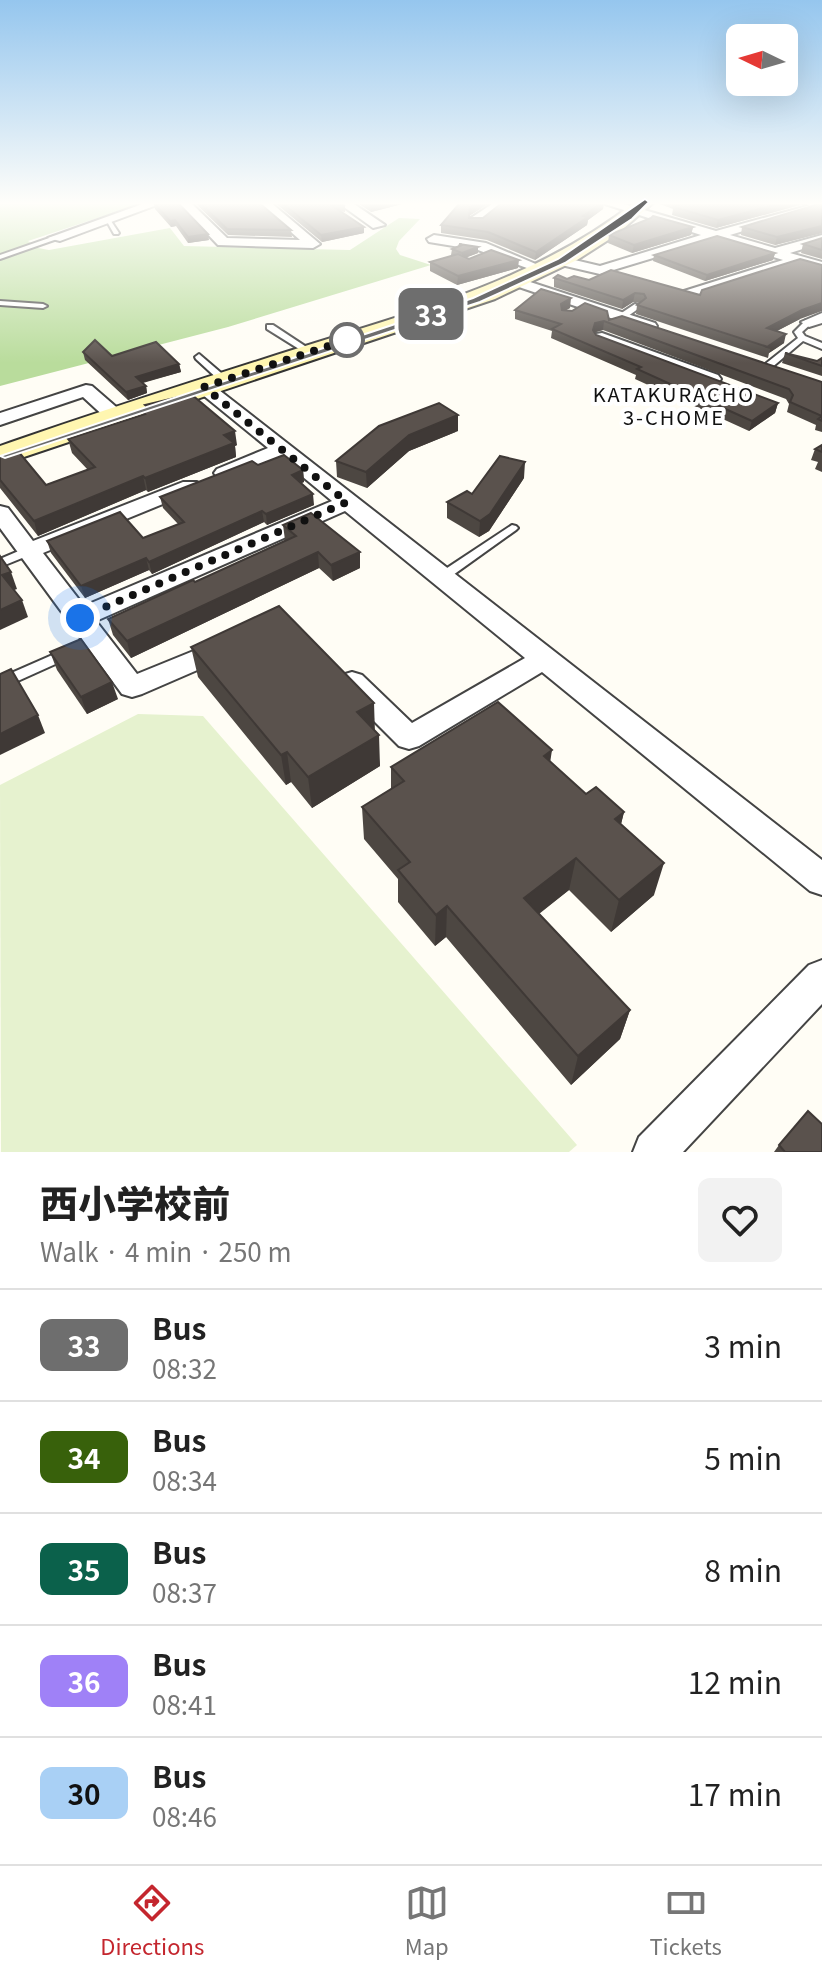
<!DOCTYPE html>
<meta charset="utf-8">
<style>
:root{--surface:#fff;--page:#f2f2f2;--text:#222;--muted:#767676;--line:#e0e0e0;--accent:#c4262e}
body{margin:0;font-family:Georgia,"Noto Sans JP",serif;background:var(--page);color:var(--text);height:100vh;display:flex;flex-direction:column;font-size:30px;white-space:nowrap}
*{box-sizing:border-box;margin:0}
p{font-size:26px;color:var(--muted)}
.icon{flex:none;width:44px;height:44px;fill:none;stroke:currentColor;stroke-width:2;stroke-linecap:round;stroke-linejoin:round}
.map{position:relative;height:1152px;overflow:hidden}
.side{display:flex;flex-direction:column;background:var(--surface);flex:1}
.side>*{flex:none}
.badge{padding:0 16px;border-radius:12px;font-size:28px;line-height:52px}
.needle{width:52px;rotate:275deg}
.controls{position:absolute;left:726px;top:24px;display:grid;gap:16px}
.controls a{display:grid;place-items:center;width:72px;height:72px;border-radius:12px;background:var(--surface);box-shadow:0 8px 32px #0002;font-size:40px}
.you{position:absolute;width:40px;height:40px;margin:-20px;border:6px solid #fff;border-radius:50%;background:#1a73e8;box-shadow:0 0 0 12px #1a73e833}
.map>.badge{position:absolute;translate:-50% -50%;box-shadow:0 0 0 4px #fff}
.round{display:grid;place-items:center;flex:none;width:84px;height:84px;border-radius:12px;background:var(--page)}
.overview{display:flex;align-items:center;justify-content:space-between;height:136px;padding:0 40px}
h1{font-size:38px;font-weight:800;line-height:60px}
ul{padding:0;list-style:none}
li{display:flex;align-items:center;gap:24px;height:112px;padding:0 40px;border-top:2px solid var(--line)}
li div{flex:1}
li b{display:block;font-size:30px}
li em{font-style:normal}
li .badge{min-width:88px;font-weight:700;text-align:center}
.tab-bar{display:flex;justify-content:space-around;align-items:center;height:112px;border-top:2px solid var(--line);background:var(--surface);font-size:22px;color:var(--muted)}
.tab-bar a{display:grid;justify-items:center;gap:4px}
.tab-bar .current{color:var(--accent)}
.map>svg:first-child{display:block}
.forest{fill:#b9dc9c}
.pitch{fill:#e6f2cf}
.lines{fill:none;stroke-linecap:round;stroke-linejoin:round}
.service-casing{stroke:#444;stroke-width:4}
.minor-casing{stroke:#444;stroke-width:4}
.secondary-casing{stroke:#333;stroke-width:4}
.service{fill:#fff;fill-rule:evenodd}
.minor{fill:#fff;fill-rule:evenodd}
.secondary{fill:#fff6b0;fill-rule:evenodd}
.wall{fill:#4d4742}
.shaded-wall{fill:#3f3936}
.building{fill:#5a524d;stroke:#3f3936;stroke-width:2}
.line{fill:#6e6e6e;stroke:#fff;stroke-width:2}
.walk{stroke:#111;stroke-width:8;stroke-dasharray:0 14.4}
.stop-dot{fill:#fff;stroke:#6e6e6e;stroke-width:4}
.labels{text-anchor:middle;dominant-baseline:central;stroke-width:8;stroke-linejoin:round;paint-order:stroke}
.far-neighbourhood-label{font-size:20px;letter-spacing:2px;fill:#111;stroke:#fff}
</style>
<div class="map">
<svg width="822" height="1152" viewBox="0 0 822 1152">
<rect width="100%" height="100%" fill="#fffdf5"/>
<polygon class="forest" points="0,202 146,202 28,241 38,248 49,250 170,228 184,246 350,250 399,218 420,219 399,241 396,249 400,255 431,265 228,327 0,386"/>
<polygon class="pitch" points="138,714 203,716 577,1145 569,1152 1,1152 0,785"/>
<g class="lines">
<g class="service-casing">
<g id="service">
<polygon points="800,202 809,202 818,205 815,207"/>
<polygon points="105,218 109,218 119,233 118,234 114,234"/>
<polygon points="55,236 58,238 57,239 0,259 0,255"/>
<polygon points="0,301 43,304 47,306 43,308 0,305"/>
<polygon points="635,304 642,306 617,324 611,324 611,320"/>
<polygon points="806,320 813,322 802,332 805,336 822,343 822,349 803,341 770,369 764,369 764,365 798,338 794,332"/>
<polygon points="267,325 273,325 314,352 307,354 267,329"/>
<polygon points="199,354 227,378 227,382 221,382 196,359 195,357"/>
<polygon points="512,525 516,526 518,528 516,530 446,580 438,580 436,577 438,574"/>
<polygon points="28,547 34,551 32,554 0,567 0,559"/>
<polygon points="66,649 71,651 73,654 71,657 0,689 0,678"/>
</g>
</g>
<g class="minor-casing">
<g id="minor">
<polygon points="148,202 165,202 60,241 48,238"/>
<polygon points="177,202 190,202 227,238 300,240 257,202 270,202 320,244 313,248 218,245"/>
<polygon points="337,202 351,202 385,225 373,228"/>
<polygon points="495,202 508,202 481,224 471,224 471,218"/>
<polygon points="599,202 617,202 716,231 822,202 822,207 730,235 775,248 822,235 822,243 790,253 822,262 822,271 798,264 689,299 681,294 684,291 783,260 716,239 600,274 557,264 555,261 562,257 600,266 701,235"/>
<polygon points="434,235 486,243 550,270 543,274 478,250 429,242 427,239"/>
<polygon points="518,278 655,323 657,326 655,329 643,329 513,285 513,279"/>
<polygon points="822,313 822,323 809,327 801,322"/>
<polygon points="602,333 718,375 721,379 718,383 706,383 596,342 594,338 596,334"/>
<polygon points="204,382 210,383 822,860 822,895 810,891 542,672 419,746 409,749 399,746 342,689 338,682 342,675 352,672 362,675 412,723 525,658 345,511 96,621 137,674 223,639 232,641 236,648 232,655 142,694 132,697 122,694 0,528 0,506 8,508 33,541 183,482 197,482 201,486 197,490 43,553 84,606 332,501 280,458 231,477 217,477 214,473 217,469 268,448 198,391 195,387"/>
<polygon points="86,385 92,386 122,412 125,416 122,420 108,420 83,397 0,425 0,413"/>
<polygon points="822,960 822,1004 683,1152 633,1152 639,1137 809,965"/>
</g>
</g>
<g class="secondary-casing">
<path id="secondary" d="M 635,202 L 654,202 L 616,235 L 577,260 L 495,299 L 0,465 L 0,446 C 100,411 201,379 302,347 C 419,310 536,280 635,202 Z"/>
</g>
<use href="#service" class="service"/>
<use href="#minor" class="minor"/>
<use href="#secondary" class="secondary"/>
</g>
<g class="wall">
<polygon points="194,202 258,202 291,230 292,237 228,235"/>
<polygon points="274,202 339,202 345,206 345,212 339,211 364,233 322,242"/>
<polygon points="356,202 410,202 371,212"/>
<polygon points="463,202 491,202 469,216 469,218 483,218 503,202 604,202 603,209 588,220 587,225 535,260 487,240 441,233 441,225"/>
<polygon points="657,202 800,202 800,205 716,228 672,215 673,209 657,203"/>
<polygon points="154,203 209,240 188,243 176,226 171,227 155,209"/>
<polygon points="822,203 822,233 775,245 741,235 742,227"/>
<polygon points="693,227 691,235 632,253 608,243 609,235"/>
<polygon points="822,238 822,259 801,253 803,244"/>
<polygon points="459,244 478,247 478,253 465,258 469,259 518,268 457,285 430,271 430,262 452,256 451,255 452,249 458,246"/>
<polygon points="775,253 773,260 705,281 653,261 654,255"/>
<polygon points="554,278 589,280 700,295 800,319 777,331 784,343 769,353 768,358 636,314 637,305 640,303 633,302 622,309 554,287"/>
<polygon points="570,308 566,310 609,320 822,382 822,432 815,430 816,425 787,412 789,404 786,399 603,330 594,332 596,335 778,403 775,413 749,431 635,379 636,375 551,338 552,331 515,319 515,310"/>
<polygon points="83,352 179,364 181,372 143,383 146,386 147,393 128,400 85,360"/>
<polygon points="785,353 817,361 822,358 822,376 782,363"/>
<polygon points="145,405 237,445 235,446 236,457 148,492 146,490 38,536 0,488 0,457 46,485 88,470 72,453 68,439 144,415 143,412 147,411"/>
<polygon points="458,431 409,451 367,488 337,477 336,461"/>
<polygon points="822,445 822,472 815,469 818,462 811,460 815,449"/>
<polygon points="258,465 303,470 304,482 301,483 314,505 267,525 264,522 152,574 149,570 85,598 51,553 47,541 143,538 178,524 163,508 160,497"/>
<polygon points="524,478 489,531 479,537 447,518 447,502"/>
<polygon points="283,525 360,568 333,581 319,568 131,658 113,635 108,619 195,582 285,540"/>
<polygon points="191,647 375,731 380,766 312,808 291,782 286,785 198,677"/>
<polygon points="50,652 118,699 87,714 57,670"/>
<polygon points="550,762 586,794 624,812 621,824 654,895 611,932 569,890 539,914 630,1010 620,1039 571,1085 446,937 435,946 398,902 398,879 364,839 362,807 391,789 391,767"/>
<polygon points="779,1145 822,1152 774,1152"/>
</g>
<g class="shaded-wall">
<polygon points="387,202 410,202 371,212 371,206"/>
<polygon points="479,202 491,202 469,216 470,207"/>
<polygon points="604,202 603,209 588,220 587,225 535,260 536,252 583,216"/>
<polygon points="786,202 800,202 800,205 716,228 718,220"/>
<polygon points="175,220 176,226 171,227 170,221"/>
<polygon points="822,226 822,233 775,245 777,237"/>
<polygon points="364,227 364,233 322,242 321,235"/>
<polygon points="693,227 691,235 632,253 634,245"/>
<polygon points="208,234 209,240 188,243 188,237"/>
<polygon points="478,247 478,253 462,259 462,253"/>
<polygon points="775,253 773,260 705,281 707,275"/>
<polygon points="519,260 518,268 457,285 458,276"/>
<polygon points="635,293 633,302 622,309 623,300"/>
<polygon points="571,298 570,308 560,313 561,304"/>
<polygon points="822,303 822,311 800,319 765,337 767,328 802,310"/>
<polygon points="604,321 603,330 593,333 591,339 595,323"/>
<polygon points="786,334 784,343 769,353 771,348 767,347"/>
<polygon points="179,364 181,372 137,384 136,377"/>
<polygon points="146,386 147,393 128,400 126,392"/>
<polygon points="778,403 775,413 749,431 752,421"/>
<polygon points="458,415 458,431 409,451 367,488 366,472 409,435"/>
<polygon points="235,431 237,445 235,446 236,457 148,492 145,478 224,435"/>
<polygon points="525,462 524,478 489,531 479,537 480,521"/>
<polygon points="303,470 304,482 293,487 292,475"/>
<polygon points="143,476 146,490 38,536 34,521"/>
<polygon points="313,494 314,505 267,525 266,514"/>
<polygon points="262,511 264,522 152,574 149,562"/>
<polygon points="318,552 319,568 131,658 127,641"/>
<polygon points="360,552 360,568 333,581 331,565"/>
<polygon points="146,558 149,570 85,598 81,586"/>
<polygon points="11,572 17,589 9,592 2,575"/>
<polygon points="22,600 28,617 0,630 0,610"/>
<polygon points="112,682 118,699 87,714 81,697"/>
<polygon points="374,703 375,733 357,712"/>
<polygon points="38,715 45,733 0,755 0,734"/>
<polygon points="379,735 380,766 312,808 308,777"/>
<polygon points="552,750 547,783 544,756"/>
<polygon points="287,752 291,782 286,785 281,755"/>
<polygon points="624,812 616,844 615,819"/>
<polygon points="576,858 569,890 519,929 524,898"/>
<polygon points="664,863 654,895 611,932 619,900"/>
<polygon points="447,906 446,937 435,946 436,915"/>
<polygon points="630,1010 620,1039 571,1085 578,1056"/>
</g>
<g class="building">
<polygon points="156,202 177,202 208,234 188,237 175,220 170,221 154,203"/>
<polygon points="199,202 258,202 291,230 227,229"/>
<polygon points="281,202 339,202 345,206 328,203 364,227 321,235"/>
<polygon points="364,202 387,202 371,206"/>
<polygon points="463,202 479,202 470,207 469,218 483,218 503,202 550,202 554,203 555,202 603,202 583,216 588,217 536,252 488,232 441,225 458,205"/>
<polygon points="677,202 786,202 718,220 674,207 683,203"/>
<polygon points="822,203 822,226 777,237 742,227"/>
<polygon points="653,216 693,227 634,245 609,235 651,218"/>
<polygon points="717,236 775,253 707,275 654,255"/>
<polygon points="822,238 822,250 803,244"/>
<polygon points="459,244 478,247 462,253 452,249 462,245"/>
<polygon points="491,250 519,260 458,276 430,262 458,254 469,259"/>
<polygon points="800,259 822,265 822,303 802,310 767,328 786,334 767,347 771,348 637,305 646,298 644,294 635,293 623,300 554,278 558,275 567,279 574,276 589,280 611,270 700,295 702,290"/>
<polygon points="541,289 571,298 561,304 562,310 572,311 585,303 607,311 609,320 622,316 822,382 822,421 818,419 822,416 790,402 793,395 789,389 604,321 595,323 593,330 596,335 778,403 752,421 637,369 641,367 552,329 561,324 515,310"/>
<polygon points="95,340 112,356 156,342 179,364 136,377 146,386 126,392 83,352"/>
<polygon points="785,353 817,361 822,358 822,366"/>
<polygon points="191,394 235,431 224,435 234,443 145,478 143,476 34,521 0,480 0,457 18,451 46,485 95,467 68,439 145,414 143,412 151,410 145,405"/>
<polygon points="439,403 458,415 409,435 366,472 336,461 379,426"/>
<polygon points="822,445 822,452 815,449"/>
<polygon points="284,455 303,470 292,475 313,494 266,514 262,511 149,562 146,558 81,586 47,541 120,512 143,538 184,522 160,497 252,461 258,465"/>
<polygon points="500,456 525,462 490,514 480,521 447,502 467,491 472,494"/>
<polygon points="311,513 360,552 331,565 318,552 127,641 108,619 193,580 195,582 296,536 283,525"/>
<polygon points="0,556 11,572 2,575 22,600 0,610"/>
<polygon points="279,606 374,703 357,712 379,735 308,777 287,752 281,755 191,647"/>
<polygon points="81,639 112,682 81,697 50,652"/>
<polygon points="11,669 38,715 0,734 0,674"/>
<polygon points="498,702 552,750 544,756 586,794 596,787 624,812 615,819 664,863 619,900 576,858 524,898 630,1010 578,1056 447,906 436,915 398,870 410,862 362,807 404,781 391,767"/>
<polygon points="808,1111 822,1124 822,1152 785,1152 779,1145"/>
</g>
<linearGradient id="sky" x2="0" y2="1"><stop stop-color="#95c6ee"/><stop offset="0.56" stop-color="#fffefa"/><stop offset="1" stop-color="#fffefa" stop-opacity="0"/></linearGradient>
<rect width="822" height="363" fill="url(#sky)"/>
<polygon class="line" points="645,199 649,202 632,219 565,263 480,302 5,458 0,456 473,298 558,259"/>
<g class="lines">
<polyline class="walk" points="80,618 347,502 204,387 347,340"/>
</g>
<circle class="stop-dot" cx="347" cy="340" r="16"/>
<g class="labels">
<g class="far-neighbourhood-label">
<text x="674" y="393">KATAKURACHO<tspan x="674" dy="23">3-CHOME</tspan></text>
</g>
</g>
</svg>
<div class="controls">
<a><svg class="needle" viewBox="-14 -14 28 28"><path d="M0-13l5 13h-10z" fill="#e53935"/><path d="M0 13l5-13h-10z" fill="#767676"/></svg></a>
</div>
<div class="you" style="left:80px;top:618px"></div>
<b class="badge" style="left:431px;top:314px;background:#6e6e6e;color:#fff">33</b>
</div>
<section class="side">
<div class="overview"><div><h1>西小学校前</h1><p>Walk · 4 min · 250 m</p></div><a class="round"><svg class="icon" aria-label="heart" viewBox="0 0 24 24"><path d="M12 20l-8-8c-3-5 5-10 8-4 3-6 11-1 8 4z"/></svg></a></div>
<ul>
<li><span class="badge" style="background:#6e6e6e;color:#fff">33</span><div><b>Bus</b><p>08:32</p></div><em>3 min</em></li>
<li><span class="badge" style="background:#38610b;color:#fff">34</span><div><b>Bus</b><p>08:34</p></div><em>5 min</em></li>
<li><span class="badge" style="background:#0b614b;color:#fff">35</span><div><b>Bus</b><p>08:37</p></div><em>8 min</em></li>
<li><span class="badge" style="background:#9f81f7;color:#fff">36</span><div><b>Bus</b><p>08:41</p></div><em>12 min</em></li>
<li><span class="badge" style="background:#a9d0f5;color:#111">30</span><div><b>Bus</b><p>08:46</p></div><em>17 min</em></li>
</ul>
</section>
<nav class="tab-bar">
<a class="current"><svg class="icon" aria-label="directions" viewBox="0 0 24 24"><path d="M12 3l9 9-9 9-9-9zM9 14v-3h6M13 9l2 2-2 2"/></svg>Directions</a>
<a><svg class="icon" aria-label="map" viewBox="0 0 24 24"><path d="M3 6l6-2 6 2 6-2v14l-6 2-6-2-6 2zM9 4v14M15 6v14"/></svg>Map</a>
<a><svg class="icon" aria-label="tickets" viewBox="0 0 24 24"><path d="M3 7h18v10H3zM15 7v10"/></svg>Tickets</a>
</nav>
